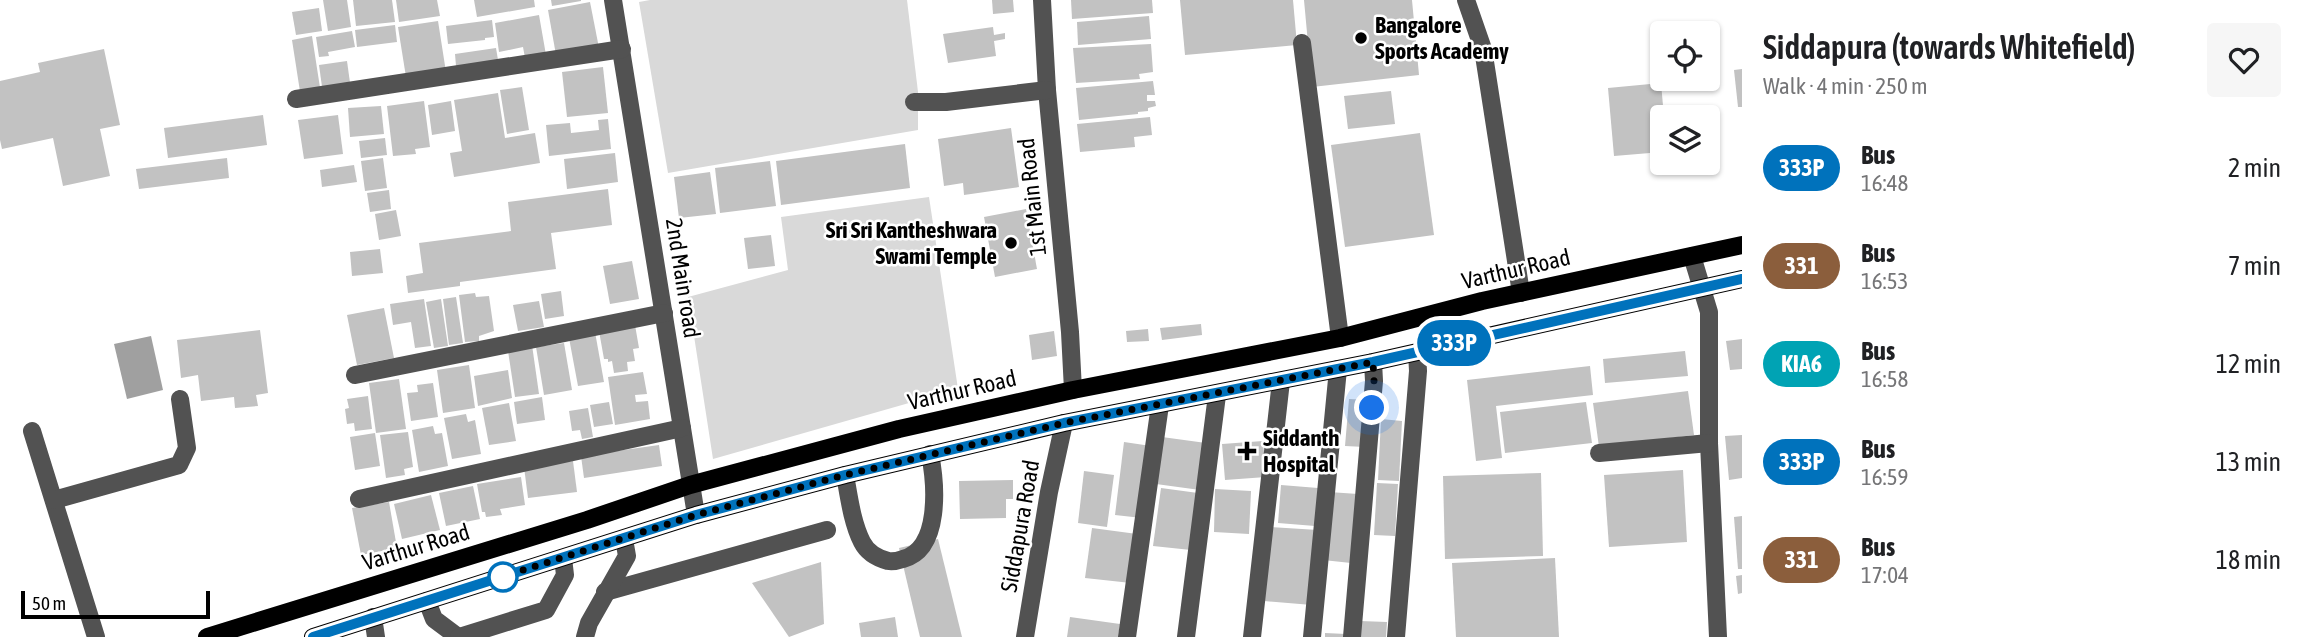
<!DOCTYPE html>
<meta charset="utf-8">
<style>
:root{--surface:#fff;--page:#f6f6f6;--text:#202124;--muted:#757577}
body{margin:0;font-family:"Asap Condensed",sans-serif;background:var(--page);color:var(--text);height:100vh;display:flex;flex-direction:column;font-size:26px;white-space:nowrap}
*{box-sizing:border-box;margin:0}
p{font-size:23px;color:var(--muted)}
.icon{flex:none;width:38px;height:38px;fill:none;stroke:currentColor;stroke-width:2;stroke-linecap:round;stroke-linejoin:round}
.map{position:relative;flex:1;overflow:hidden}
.sheet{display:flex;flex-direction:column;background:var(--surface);width:560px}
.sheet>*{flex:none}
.badge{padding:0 14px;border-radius:23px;font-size:24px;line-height:46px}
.fabs{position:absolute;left:1650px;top:21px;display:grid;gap:14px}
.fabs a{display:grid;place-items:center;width:70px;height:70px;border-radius:7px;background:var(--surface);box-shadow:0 2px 5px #0004;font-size:35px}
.scale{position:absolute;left:21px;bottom:18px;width:189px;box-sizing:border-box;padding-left:7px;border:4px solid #000;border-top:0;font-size:19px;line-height:24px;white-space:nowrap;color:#000;-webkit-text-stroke:5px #fff;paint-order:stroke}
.you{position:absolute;width:35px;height:35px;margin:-18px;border:5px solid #fff;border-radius:50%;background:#1a73e8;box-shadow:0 0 0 10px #1a73e833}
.map>.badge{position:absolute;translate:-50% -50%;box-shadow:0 0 0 4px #fff}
.round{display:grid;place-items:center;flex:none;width:74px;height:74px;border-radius:7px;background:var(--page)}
.summary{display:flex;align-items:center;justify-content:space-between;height:119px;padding:0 21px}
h1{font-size:33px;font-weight:600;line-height:52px}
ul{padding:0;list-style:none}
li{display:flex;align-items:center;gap:21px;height:98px;padding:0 21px}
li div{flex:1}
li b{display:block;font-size:26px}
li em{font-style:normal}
li .badge{min-width:77px;font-weight:700;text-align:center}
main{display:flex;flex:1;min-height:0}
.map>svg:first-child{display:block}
.green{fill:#d9d9d9}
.water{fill:#a0a0a0}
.building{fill:#c2c2c2}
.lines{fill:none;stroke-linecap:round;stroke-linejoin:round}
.minor{stroke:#525252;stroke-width:18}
.major{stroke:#000;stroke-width:18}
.line-casing{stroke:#fff;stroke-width:16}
.line{stroke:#0072bc;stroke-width:10}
.walk{stroke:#000;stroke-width:7;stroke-dasharray:0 12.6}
.poi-dot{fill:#000;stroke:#fff;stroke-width:2.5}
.stop-dot{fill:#fff;stroke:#0072bc;stroke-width:3.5}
.labels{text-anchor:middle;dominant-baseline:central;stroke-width:5;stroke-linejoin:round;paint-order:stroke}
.poi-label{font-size:23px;font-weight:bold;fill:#000;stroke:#fff;text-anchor:start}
.street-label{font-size:23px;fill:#000;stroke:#fff}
</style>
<main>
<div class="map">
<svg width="1742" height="637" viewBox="0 0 1742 637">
<rect width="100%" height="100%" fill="#fff"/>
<g class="green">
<polygon points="650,0 907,0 918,92 918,130 668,173 639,2"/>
<polygon points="929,197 958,389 713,459 688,297 788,270 781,217"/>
</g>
<polygon class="water" points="151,336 163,390 127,399 114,344"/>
<g class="building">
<polygon points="323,0 347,0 351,27 328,31"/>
<polygon points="353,0 392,0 395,22 356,26"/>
<polygon points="396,0 437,0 440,16 399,22"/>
<polygon points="474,0 534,0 535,7 477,17"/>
<polygon points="551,0 581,0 581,1 552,6"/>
<polygon points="992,0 1013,0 1014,12 993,14"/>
<polygon points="1071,0 1152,0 1153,13 1072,19"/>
<polygon points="1180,0 1293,0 1297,45 1185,55"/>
<polygon points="1304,0 1412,0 1419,75 1312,87"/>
<polygon points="590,2 599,48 556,55 548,10"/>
<polygon points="319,8 322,31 296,35 292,12"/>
<polygon points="539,15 546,55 525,58 523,47 499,52 495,23"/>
<polygon points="1149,16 1151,39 1078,45 1077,22"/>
<polygon points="492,20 494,37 485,38 485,40 448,44 446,26"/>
<polygon points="438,21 446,72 406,77 398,27"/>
<polygon points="395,25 397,42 357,47 355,30"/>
<polygon points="993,27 994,35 1005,33 1005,39 994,41 996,56 948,63 943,34"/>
<polygon points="352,31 355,47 328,52 329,56 319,57 316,37"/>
<polygon points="312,36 321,94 301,98 292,40"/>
<polygon points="1151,44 1153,72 1139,74 1140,79 1076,83 1073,48"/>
<polygon points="496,48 499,66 456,66 455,54"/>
<polygon points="104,49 120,125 100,129 110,176 63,186 53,138 2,149 0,140 0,81 40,72 38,63"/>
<polygon points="347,61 351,90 323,94 319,65"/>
<polygon points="603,67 608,113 567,117 562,72"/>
<polygon points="1742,69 1742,107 1738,107 1734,70"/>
<polygon points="1153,81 1155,95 1147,95 1147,101 1155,101 1156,106 1148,108 1148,111 1138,112 1138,114 1079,120 1076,88"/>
<polygon points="1661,83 1664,117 1662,152 1614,156 1608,88"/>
<polygon points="522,87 529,130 507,134 500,90"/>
<polygon points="1391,91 1395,124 1348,129 1344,96"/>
<polygon points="498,93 505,138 535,133 540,163 454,177 450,153 462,151 454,100"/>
<polygon points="424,101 430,147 415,149 416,154 393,156 387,106"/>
<polygon points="451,101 455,131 432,135 428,105"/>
<polygon points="381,106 384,134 350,137 348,108"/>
<polygon points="263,115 267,145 168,158 164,128"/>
<polygon points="338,115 343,154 304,159 298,120"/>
<polygon points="1150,117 1152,135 1134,137 1135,147 1080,152 1077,124"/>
<polygon points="608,119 611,149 549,156 546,125 570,123 571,133 599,130 598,120"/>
<polygon points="1011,128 1019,187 964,195 963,183 944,186 938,139"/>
<polygon points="1420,133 1434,235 1345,247 1331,145"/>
<polygon points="385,138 387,155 361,158 359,141"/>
<polygon points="905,144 910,188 781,205 776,161"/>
<polygon points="615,153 618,182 567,189 564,159"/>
<polygon points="227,158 229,178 139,189 136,169"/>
<polygon points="383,158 387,188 365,191 361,161"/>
<polygon points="770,161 776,206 720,213 715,168"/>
<polygon points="354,165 357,182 322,187 320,170"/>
<polygon points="710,172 716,214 679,218 674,177"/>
<polygon points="608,189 612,225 551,233 556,269 460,282 460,286 408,293 406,276 423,273 419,243 511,231 508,202"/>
<polygon points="389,190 391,209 370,212 367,193"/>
<polygon points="1026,209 1037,269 995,277 984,217"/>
<polygon points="396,210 401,236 379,240 375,214"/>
<polygon points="771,235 775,266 748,269 744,238"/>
<polygon points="380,249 383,273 352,276 350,252"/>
<polygon points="632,261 639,299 610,304 603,266"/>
<polygon points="561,291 564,316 545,319 541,294"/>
<polygon points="475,293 476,297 489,296 494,331 479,336 479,341 465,342 459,295"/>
<polygon points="456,297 463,343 449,345 443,299"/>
<polygon points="424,299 431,346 415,348 411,322 393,325 390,304"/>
<polygon points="441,299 448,346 434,348 426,302"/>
<polygon points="539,301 544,327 518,331 513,305"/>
<polygon points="384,308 394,358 357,365 347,315"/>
<polygon points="1201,324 1202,335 1162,340 1160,328"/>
<polygon points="635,325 639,348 633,349 635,361 627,362 628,371 614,373 612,361 608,362 608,359 604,359 599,331"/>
<polygon points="1148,329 1149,341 1127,342 1126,331"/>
<polygon points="260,330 268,393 256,395 258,406 235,408 234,397 201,401 198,375 181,378 177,340"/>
<polygon points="1054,331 1057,356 1032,360 1029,335"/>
<polygon points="595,332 604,382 578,386 569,338"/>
<polygon points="1742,339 1742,369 1730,370 1726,341"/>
<polygon points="564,343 572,390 544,395 536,347"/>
<polygon points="532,345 539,394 515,397 508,351"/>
<polygon points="1685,351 1688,376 1605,383 1603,359"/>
<polygon points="469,365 475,408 443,413 437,370"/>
<polygon points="1590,366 1593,395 1496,406 1502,458 1476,461 1467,380"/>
<polygon points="508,370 512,398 478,406 474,376"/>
<polygon points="643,372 647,394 635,395 636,402 648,401 650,419 615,425 608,377"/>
<polygon points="399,379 406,429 376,433 369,383"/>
<polygon points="433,383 438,417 411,421 407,393 418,392 417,385"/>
<polygon points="1688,391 1694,435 1599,447 1593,403"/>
<polygon points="368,396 372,429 355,431 354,423 347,424 345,409 349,408 347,399"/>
<polygon points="542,397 545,420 517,424 514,402"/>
<polygon points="1349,399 1368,400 1365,447 1345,446"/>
<polygon points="609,402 613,424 594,427 590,405"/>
<polygon points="1586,402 1592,443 1505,453 1500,412"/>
<polygon points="509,403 516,441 489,445 482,408"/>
<polygon points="588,408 593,437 582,439 580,430 572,431 569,411"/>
<polygon points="466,414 468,422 475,420 481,454 452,459 444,418"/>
<polygon points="1381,419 1402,421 1399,481 1378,480"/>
<polygon points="433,426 435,434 442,433 448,466 419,472 412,430"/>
<polygon points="408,432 413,467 404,469 405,475 386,478 380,435"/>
<polygon points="375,433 380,466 355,470 350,437"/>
<polygon points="1742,435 1742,478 1729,480 1725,436"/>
<polygon points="1162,437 1206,443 1200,490 1156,484"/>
<polygon points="1263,441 1266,477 1225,480 1222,444"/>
<polygon points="1124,442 1151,446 1142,518 1115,515"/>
<polygon points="659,445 662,466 584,478 581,456"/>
<polygon points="573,461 577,492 528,498 524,467"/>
<polygon points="1683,470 1687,542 1609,547 1604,475"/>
<polygon points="1084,471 1114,475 1107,527 1078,523"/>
<polygon points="1541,473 1543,556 1445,559 1443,476"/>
<polygon points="521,477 525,505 500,509 502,515 486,517 485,512 482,512 477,484"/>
<polygon points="1013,480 1013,499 1006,499 1006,518 960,519 959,481"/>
<polygon points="1377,483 1398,484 1395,536 1374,535"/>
<polygon points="1281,485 1318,488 1315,526 1278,523"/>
<polygon points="473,486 480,519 446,526 439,493"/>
<polygon points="1161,488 1198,493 1191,550 1153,546"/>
<polygon points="1215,489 1251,491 1249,534 1214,532"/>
<polygon points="1329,492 1358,494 1351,563 1323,560"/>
<polygon points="431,495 440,530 402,539 394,504"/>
<polygon points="389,502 397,548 361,555 352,508"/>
<polygon points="1742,516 1742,569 1738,569 1734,517"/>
<polygon points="1269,527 1318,530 1312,605 1264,601"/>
<polygon points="1092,528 1137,534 1131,583 1085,578"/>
<polygon points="938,539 962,637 920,637 899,548"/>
<polygon points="1555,558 1559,637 1456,637 1452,563"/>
<polygon points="821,562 824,624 789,637 752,583"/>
<polygon points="1742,575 1742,593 1738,594 1736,576"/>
<polygon points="895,617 898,637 861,637 859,623"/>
<polygon points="1070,617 1120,624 1118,637 1067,637"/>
<polygon points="1360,621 1387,622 1386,637 1359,637"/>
<polygon points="1325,633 1346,634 1345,637 1325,637"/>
</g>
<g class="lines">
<g class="minor">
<polyline points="613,0 696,515"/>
<polyline points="1042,0 1047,90 1070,332 1073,390"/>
<polyline points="1466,0 1483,49 1521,293"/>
<polyline points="1302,43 1340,338"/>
<polyline points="296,99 622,49"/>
<polyline points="914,102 946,102 1047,90"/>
<polyline points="1692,256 1709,312 1709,443 1718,637"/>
<polyline points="355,375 664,313"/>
<polyline points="32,431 96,637"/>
<polyline points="1599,453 1709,443"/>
<path d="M 845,475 C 849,497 852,522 862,542 C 867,552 877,558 888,561 C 893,562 897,561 903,559 C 941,549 936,485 930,454"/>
<polyline points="359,499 682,428"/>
<polyline points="54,500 179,465 187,448 180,399"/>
<polyline points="605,592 827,530"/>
<polyline points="427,601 434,619 458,637"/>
<polyline points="373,617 376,637"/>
<polyline points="459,637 546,610 565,575 563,558"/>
<polyline points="585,637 589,623 627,556 624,539"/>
<polyline points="1025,637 1049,492 1064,423"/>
<polyline points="1127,637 1160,405"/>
<polyline points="1186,637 1217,395"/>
<polyline points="1252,637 1281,381"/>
<polyline points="1312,637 1338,369"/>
<polyline points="1352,637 1374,381 1373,362"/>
<polyline points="1396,637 1418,371 1417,352"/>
</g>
<g class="major">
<polyline points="207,637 587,520 690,485 899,429 1073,390 1340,338 1482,301 1742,245"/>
<polyline points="313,637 696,515 845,475 1064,423 1373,362 1742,279"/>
</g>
</g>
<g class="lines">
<g class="line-casing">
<polyline id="line" points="313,637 696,515 845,475 1064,423 1373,362 1742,279"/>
</g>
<use href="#line" class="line"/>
<polyline class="walk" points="503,577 495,579 696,515 845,475 1064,423 1373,362 1374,381 1372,408"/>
</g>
<g class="poi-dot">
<circle cx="1361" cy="38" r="7"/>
<circle cx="1011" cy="243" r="7"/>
<path d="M1243.5 440.5h7v7h7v7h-7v7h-7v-7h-7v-7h7z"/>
</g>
<circle class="stop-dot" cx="503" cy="577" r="14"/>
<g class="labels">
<g class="poi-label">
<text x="1375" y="25">Bangalore<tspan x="1375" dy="26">Sports Academy</tspan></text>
<text x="997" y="230" text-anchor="end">Sri Sri Kantheshwara<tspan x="997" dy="26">Swami Temple</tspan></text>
<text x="1263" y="438">Siddanth<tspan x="1263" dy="26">Hospital</tspan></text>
</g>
<g class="street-label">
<text transform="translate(1032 197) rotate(-96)">1st Main Road</text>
<text transform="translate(1516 269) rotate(-13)">Varthur Road</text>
<text transform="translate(683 278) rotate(81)">2nd Main road</text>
<text transform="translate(962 390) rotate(-13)">Varthur Road</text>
<text transform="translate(1020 526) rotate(-80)">Siddapura Road</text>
<text transform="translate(416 547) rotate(-17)">Varthur Road</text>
</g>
</g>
</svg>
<div class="fabs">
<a><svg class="icon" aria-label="locate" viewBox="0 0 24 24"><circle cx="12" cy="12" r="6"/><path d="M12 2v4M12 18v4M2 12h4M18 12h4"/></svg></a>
<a><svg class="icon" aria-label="layers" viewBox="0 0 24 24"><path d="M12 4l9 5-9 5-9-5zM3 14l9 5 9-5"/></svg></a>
</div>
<div class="scale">50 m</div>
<div class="you" style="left:1372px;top:408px"></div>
<b class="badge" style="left:1454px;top:343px;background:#0072bc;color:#fff">333P</b>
</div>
<section class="sheet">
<div class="summary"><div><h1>Siddapura (towards Whitefield)</h1><p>Walk · 4 min · 250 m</p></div><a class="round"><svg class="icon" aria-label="heart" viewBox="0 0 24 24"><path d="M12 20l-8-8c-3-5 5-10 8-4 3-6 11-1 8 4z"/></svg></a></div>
<ul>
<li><span class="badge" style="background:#0072bc;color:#fff">333P</span><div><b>Bus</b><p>16:48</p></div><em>2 min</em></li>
<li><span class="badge" style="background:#8b5e3c;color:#fff">331</span><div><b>Bus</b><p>16:53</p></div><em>7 min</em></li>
<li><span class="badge" style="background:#00a3b4;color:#fff">KIA6</span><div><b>Bus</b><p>16:58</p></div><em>12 min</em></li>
<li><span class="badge" style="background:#0072bc;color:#fff">333P</span><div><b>Bus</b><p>16:59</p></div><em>13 min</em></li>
<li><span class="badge" style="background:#8b5e3c;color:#fff">331</span><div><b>Bus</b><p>17:04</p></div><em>18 min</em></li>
</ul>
</section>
</main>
